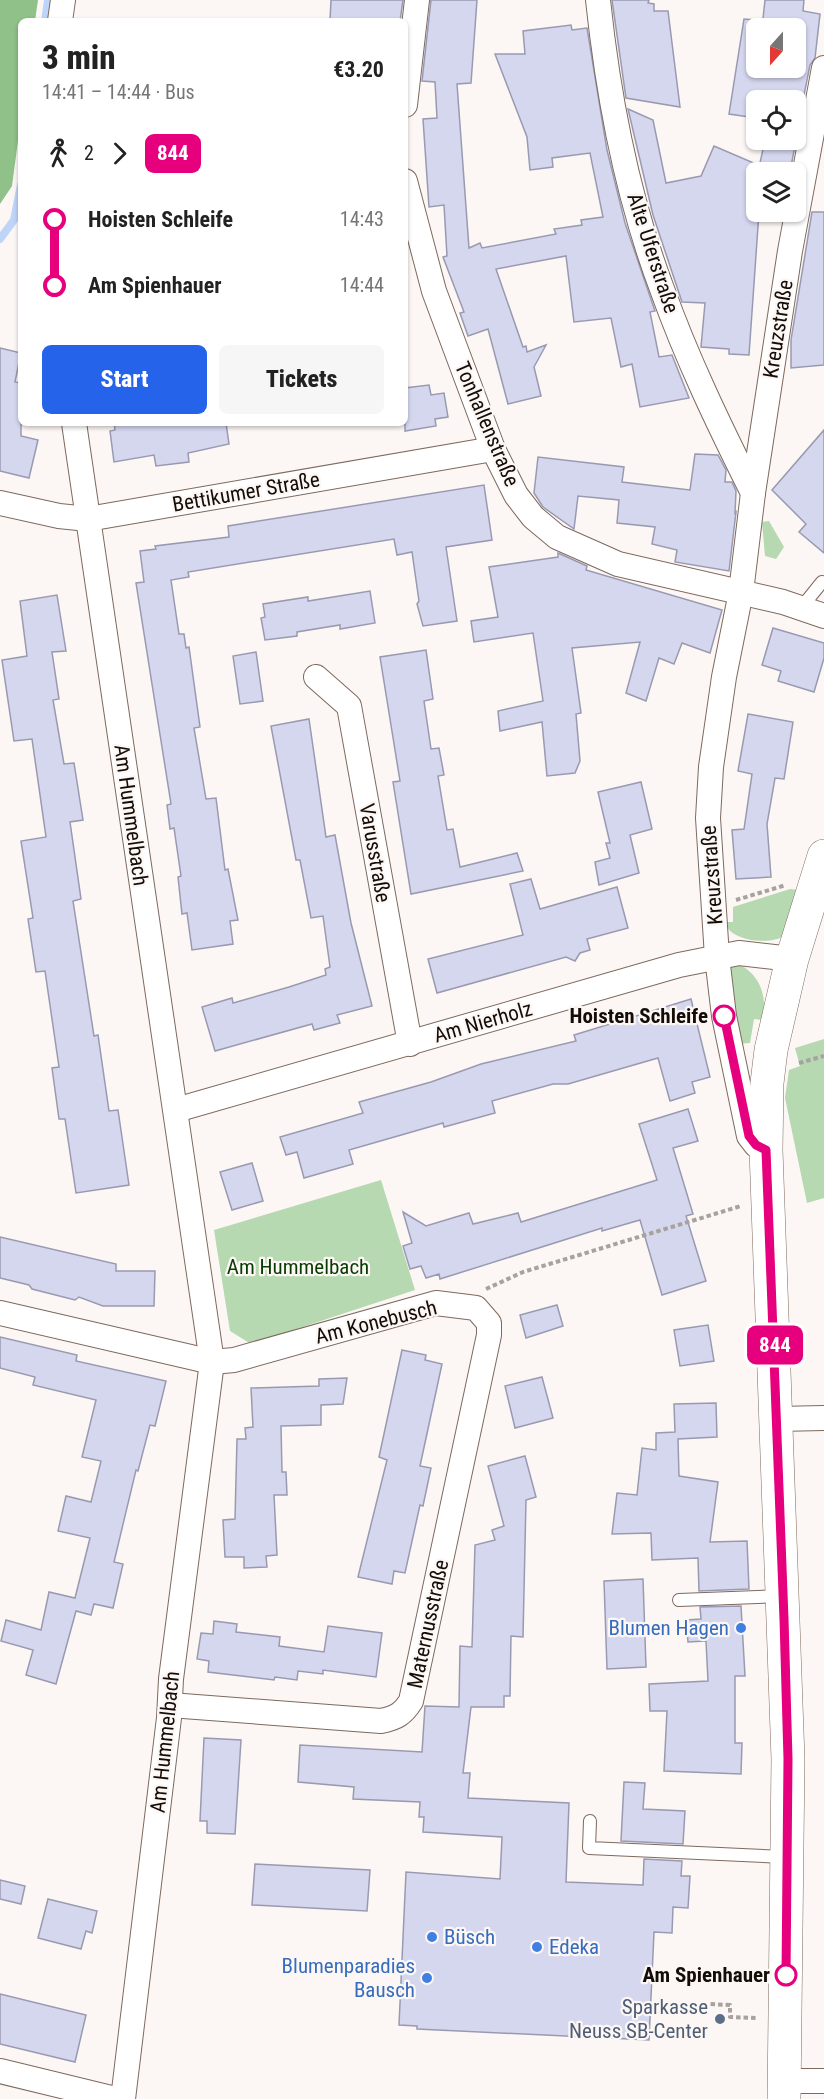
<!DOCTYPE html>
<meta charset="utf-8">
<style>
:root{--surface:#fff;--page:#f6f6f6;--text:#222;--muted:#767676;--accent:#2563eb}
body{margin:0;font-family:"Roboto Condensed",sans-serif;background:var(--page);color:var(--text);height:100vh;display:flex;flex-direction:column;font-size:22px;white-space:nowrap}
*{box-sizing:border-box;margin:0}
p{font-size:20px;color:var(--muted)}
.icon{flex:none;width:33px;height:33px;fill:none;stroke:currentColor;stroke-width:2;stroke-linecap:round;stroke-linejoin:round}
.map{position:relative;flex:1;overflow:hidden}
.drawer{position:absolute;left:18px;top:18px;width:390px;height:408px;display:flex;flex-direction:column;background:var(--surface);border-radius:9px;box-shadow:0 2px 4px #0004}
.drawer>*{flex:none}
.badge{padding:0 12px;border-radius:9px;font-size:21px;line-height:39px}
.needle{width:39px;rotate:201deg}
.tools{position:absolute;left:746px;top:18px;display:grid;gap:12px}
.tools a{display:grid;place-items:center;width:60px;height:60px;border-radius:9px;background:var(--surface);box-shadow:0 2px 4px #0004;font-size:30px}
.map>.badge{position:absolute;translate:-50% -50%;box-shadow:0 0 0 3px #fff}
.legs{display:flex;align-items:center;gap:9px;height:66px;padding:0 24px;font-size:20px}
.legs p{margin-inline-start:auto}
.head{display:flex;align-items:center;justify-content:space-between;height:102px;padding:0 24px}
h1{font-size:33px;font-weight:800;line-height:45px}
.action{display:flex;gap:12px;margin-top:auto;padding:12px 24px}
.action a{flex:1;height:69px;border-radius:9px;background:var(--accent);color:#fff;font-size:24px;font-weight:800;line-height:69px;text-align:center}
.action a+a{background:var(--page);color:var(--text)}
ul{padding:0 24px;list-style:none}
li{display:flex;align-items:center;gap:21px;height:66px;font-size:22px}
li i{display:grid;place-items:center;width:9px;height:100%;margin:0 8px;background:currentColor}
li i::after{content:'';width:15px;height:15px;margin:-8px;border:4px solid;border-radius:50%;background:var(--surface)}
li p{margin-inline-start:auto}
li:first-child i{background:linear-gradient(#0000 50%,currentColor 0)}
li:last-child i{background:linear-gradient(currentColor 50%,#0000 0)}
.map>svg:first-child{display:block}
.green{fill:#b6d9b1}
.forest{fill:#8fc188}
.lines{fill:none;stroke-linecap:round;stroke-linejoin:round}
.stream{stroke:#bfd4f9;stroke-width:8}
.building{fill:#d5d7ef;stroke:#999ab1;stroke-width:1.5}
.lane-casing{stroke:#7e695d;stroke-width:14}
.street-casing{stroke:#7e695d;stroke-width:26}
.secondary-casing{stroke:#7e695d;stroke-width:34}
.path{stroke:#a7a29e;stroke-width:4;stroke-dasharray:4.5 3;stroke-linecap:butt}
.lane{stroke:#fff;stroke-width:12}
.street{stroke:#fff;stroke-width:24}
.secondary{stroke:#fff;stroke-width:33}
.line-1-casing{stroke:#fff;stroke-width:14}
.line-1{stroke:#e6007e;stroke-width:9}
.stop-1-dot{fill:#fff;stroke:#e6007e;stroke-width:3}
.shop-dot{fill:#3f7fe0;stroke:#fcf7f4;stroke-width:2}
.service-dot{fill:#5c6f8a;stroke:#fcf7f4;stroke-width:2}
.labels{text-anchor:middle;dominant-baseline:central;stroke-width:4.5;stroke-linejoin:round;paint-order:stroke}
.street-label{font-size:21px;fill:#130c07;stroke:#fcf7f4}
.stop-label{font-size:21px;font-weight:bold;fill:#130c07;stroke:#fcf7f4;text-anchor:end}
.park-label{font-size:21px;fill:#063b01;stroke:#fcf7f4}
.shop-label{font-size:21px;fill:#366cbe;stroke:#fcf7f4;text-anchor:end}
.service-label{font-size:21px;fill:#4e5e75;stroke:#fcf7f4;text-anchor:end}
</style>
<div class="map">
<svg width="824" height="2099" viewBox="0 0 824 2099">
<rect width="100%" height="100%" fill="#fcf7f4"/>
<g class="green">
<polygon points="769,521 784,547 776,559 765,556 762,522"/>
<path d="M 790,889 L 799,890 L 785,936 C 769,945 730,942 725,922 L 733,922 L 733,907 Z"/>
<path d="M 733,962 C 758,970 769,995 762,1020 L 754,1019 L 750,1043 L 737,1044 L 724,964 Z"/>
<polygon points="824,1039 824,1198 807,1203 785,1098 789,1070 800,1066 795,1048"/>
<polygon points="381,1180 415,1290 251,1344 230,1331 214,1230"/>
</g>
<polygon class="forest" points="0,0 38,0 35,21 21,21 21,118 12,186 0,204"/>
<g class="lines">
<g class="stream">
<polyline points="45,21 48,0"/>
<polyline points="0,239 14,220 21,185"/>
</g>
</g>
<g class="building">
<polygon points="331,0 403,0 400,21 330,21"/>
<polygon points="431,0 477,0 471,83 457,84 469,248 480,243 482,248 556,234 554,229 582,225 581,220 603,217 590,153 552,158 553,167 530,170 527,137 495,54 525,54 523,31 571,25 572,30 587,28 607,150 625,223 655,311 650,312 659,357 672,355 689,398 640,407 632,364 621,367 611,318 574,322 566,256 496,269 523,347 526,346 527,352 546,345 534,367 541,396 508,404 488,329 468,336 460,313 464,312 443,257 447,256 444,205 429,207 423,119 437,118 435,82 422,81"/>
<polygon points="612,0 649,0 648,3 654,4 654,11 668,11 680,107 626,98"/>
<polygon points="765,0 804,0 803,11 820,14 815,58 810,65 803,100 756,100 756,118 729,114 744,19 756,20 756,68 795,68 795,28 762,28"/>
<polygon points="628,109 653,120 666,183 701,176 714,146 756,164 756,212 759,212 749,355 729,354 729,349 701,347 705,303 682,302 653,215"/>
<polygon points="765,140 796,140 790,172 758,172"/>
<polygon points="812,212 824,212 824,365 791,368 791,340"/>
<polygon points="0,348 21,353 15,382 21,383 21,436 38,440 29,478 0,471"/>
<polygon points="429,385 431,395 444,393 448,417 435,419 436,426 405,431 405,388"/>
<polygon points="114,423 226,423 229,444 188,453 189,462 156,466 154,455 114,462 110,431 115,430"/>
<polygon points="824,430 824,553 799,532 806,524 772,490"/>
<polygon points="695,454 718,455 726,470 725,482 732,482 736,491 735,513 736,512 729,571 675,562 677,550 652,544 655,527 617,523 619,500 578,496 574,529 543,507 534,493 538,457 624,467 622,482 690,490"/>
<polygon points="484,485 492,540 446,547 457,621 423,626 417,604 419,601 412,552 397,555 394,539 188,572 189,577 171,580 179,634 184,634 186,648 189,647 200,727 194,728 206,799 216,798 225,870 228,869 238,920 230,921 233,944 192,950 187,913 182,914 178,877 181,876 174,828 170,829 167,805 171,804 136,583 144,582 140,551 156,549 155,546 229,537 228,526"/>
<polygon points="558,553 587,566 586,570 722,610 710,653 682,643 674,664 659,658 646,701 626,693 640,642 572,648 581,713 576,714 580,761 575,773 547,776 542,722 500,731 498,711 543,701 533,633 474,642 471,621 498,617 489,567 558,557"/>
<polygon points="370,591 375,623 340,629 340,625 297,632 297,636 265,640 261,618 265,617 263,604 308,597 308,601"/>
<polygon points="57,595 66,651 52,652 59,699 53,700 64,764 74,763 83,820 70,822 81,899 73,901 94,1036 98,1035 109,1111 118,1110 129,1185 76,1193 65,1119 59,1119 52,1068 59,1067 45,971 36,972 28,919 33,918 21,841 46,837 32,739 14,741 2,660 27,656 20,601"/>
<polygon points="773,628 824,643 824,658 814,692 778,681 781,671 762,665"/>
<polygon points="426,650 433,699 424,701 431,749 439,748 444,775 438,776 447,830 453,829 460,867 517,853 523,871 411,894 393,782 400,781 380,657"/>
<polygon points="256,652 263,701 240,704 233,656"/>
<polygon points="748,714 793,722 784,779 775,778 767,824 771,877 736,879 732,830 744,829 752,774 738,771"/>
<polygon points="309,719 326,837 335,835 351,923 372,1006 337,1015 340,1023 314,1030 312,1024 215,1051 202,1007 232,998 233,1003 289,987 326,975 325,969 330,967 323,916 311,918 300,860 296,860 271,726"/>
<polygon points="641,782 652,829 630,835 639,873 599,885 595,862 610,858 606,843 610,843 598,792"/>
<polygon points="531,879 540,909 617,887 628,928 587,939 590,950 580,953 575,961 566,957 437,993 428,959 523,935 510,884"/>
<polygon points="691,999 710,1077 692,1082 695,1093 670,1101 658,1058 568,1084 553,1084 492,1101 495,1113 444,1127 443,1123 349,1150 353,1164 304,1178 297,1152 286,1155 280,1137 363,1113 359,1102 431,1082 481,1064 576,1041 574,1035"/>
<polygon points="688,1109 698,1141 673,1148 693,1214 686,1216 706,1281 662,1295 640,1220 602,1231 602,1228 440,1279 439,1274 426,1278 421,1266 410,1269 403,1246 412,1243 403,1212 426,1226 469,1213 473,1224 518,1213 521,1222 657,1180 639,1124"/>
<polygon points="252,1163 263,1201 232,1210 220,1172"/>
<polygon points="0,1237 116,1264 116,1271 155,1271 154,1306 103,1306 79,1297 75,1300 32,1289 29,1285 0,1278"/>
<polygon points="557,1305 563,1326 526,1338 520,1315"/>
<polygon points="708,1325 714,1361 680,1366 674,1330"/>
<polygon points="0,1337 77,1355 76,1361 166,1381 155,1426 150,1425 138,1471 136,1470 114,1562 123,1564 113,1608 94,1604 91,1615 76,1611 56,1684 26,1675 33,1650 1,1641 6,1620 41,1630 49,1592 75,1598 90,1538 58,1531 66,1496 91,1502 101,1461 82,1457 96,1400 33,1385 35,1377 0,1368"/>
<polygon points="402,1350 426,1355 425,1360 442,1364 420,1466 431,1468 423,1506 420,1505 405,1573 394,1571 392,1584 358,1577 387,1460 379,1457"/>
<polygon points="542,1377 553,1418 515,1428 505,1386"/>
<polygon points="347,1378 343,1404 321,1405 321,1425 281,1426 282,1472 286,1472 287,1495 274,1495 277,1555 266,1556 267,1567 244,1568 244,1557 225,1557 223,1520 235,1519 237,1439 246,1439 245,1428 253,1427 251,1388 319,1386 319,1379"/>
<polygon points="716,1403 717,1437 678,1439 679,1476 718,1482 710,1542 747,1541 749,1589 699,1591 698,1558 652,1560 651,1533 612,1534 617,1493 637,1495 642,1448 656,1450 656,1433 675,1432 674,1404"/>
<polygon points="525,1456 536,1497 526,1500 523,1637 511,1636 510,1696 504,1696 504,1707 471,1707 463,1773 470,1773 468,1798 569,1803 566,1882 643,1885 644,1859 682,1861 681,1876 690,1876 688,1908 673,1907 672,1933 654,1932 649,2040 417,2029 417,2026 399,2025 406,1872 500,1879 502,1837 423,1832 424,1817 419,1817 420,1802 353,1799 354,1787 298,1782 300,1745 422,1752 425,1706 459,1707 460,1646 472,1647 475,1545 495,1540 492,1530 504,1526 488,1466"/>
<polygon points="643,1579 646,1667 607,1669 604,1581"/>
<polygon points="741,1606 745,1676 735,1676 735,1743 742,1743 741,1774 664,1771 667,1711 650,1711 649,1684 708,1681 706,1641 688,1642 686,1620 701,1619 700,1607"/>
<polygon points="214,1621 237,1624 236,1632 280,1637 279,1646 324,1652 328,1626 382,1633 376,1677 323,1670 323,1674 298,1671 297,1680 275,1677 274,1680 208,1672 209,1661 197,1659 201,1633 213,1634"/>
<polygon points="204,1738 241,1740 235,1834 207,1833 207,1821 200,1821"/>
<polygon points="624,1782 645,1783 643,1809 685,1811 683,1844 621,1841"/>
<polygon points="255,1864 370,1870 367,1911 252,1905"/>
<polygon points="0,1880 25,1886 21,1904 0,1899"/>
<polygon points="48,1899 97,1911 92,1933 86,1931 81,1949 38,1938"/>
<polygon points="0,1994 86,2015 75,2062 0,2044"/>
</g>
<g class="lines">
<g class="lane-casing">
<g id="lane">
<polyline points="801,608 822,582"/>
<polyline points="679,1600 780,1596"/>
<polyline points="590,1821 589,1848 785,1857"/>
</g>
</g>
<g class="street-casing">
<g id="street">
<path d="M 598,0 C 608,95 628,199 662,289 C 687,359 720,427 753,493"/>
<polyline points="60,21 63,0"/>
<polyline points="405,105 417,0"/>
<polyline points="405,181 434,291 493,449 516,495 533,517 557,537 618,564 783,602 824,616"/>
<polyline points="74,423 212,1362 171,1679 169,1718 123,2099"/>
<polyline points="0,503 59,516 88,519 493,449"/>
<polyline points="316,677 349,706 410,1044"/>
<polyline points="176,1110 679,965 739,953 792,959"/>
<polyline points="766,1150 756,1145 749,1136 724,1016 717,957 708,818 711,767 724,677 741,592 753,493 790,251 824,68"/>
<path d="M 0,1313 L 212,1362 L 234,1360 L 436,1303 L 476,1308 L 489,1323 L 489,1335 L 411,1701 C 403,1714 396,1718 381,1721 L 170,1705"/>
<polyline points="777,1419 824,1418"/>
<polyline points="0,2071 115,2099"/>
<polyline points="783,2081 824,2081"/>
</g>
</g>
<g class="secondary-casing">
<polyline id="secondary" points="784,2099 788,1759 766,1150 767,1083 771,1050 792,959 824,856"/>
</g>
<g class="path">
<polyline points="736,900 786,885"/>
<polyline points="799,1063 824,1056"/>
<polyline points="486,1289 523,1272 741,1206"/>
<polyline points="674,2012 709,2004 730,2005 730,2017 756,2018"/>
</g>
<use href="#lane" class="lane"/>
<use href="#street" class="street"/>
<use href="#secondary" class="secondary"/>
</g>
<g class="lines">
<g class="line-1-casing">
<polyline id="line-1" points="724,1016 749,1136 756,1145 766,1150 784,1619 788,1759 786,1975"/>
</g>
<use href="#line-1" class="line-1"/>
</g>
<g class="stop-1-dot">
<circle cx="724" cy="1016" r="10"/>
<circle cx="786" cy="1975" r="10"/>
</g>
<g class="shop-dot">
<circle cx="741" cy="1628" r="6"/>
<circle cx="432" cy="1937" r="6"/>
<circle cx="537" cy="1947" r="6"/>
<circle cx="427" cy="1978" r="6"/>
</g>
<circle class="service-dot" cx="720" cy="2019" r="6"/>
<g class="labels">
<g class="street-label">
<text transform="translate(653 253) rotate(72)">Alte Uferstraße</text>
<text transform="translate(778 329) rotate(-81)">Kreuzstraße</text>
<text transform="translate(487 424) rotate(67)">Tonhallenstraße</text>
<text transform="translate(246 492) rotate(-10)">Bettikumer Straße</text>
<text transform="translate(131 815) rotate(82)">Am Hummelbach</text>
<text transform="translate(375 853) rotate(80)">Varusstraße</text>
<text transform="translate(712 875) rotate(-94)">Kreuzstraße</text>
<text transform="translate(483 1022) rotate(-16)">Am Nierholz</text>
<text transform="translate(376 1322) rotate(-14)">Am Konebusch</text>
<text transform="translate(428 1624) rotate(-78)">Maternusstraße</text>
<text transform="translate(165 1742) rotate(-84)">Am Hummelbach</text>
</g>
<g class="stop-label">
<text x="708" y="1016">Hoisten Schleife</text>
<text x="770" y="1975">Am Spienhauer</text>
</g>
<g class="park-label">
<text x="298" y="1267">Am Hummelbach</text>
</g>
<g class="shop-label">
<text x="729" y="1628">Blumen Hagen</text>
<text x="444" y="1937" text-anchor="start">Büsch</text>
<text x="549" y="1947" text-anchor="start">Edeka</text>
<text x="415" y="1966">Blumenparadies<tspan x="415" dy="24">Bausch</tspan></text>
</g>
<g class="service-label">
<text x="708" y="2007">Sparkasse<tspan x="708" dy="24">Neuss SB-Center</tspan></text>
</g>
</g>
</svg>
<div class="tools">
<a><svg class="needle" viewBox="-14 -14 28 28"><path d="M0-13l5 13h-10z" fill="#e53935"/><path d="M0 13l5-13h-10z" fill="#767676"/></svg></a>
<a><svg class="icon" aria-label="locate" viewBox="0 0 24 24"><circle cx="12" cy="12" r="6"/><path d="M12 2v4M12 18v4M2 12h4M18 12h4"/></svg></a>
<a><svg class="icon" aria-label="layers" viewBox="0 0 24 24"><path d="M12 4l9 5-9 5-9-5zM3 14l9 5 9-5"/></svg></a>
</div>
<b class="badge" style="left:775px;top:1345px;background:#e6007e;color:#fff">844</b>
<section class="drawer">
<div class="head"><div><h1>3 min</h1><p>14:41 – 14:44 · Bus</p></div><b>€3.20</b></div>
<div class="legs"><svg class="icon" aria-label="walk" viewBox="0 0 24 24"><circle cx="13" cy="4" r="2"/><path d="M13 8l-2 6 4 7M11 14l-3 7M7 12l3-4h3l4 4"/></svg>2<svg class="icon" aria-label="forward" viewBox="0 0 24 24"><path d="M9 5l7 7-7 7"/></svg><b class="badge" style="background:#e6007e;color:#fff">844</b></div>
<ul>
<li><i style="color:#e6007e"></i><b>Hoisten Schleife</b><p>14:43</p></li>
<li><i style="color:#e6007e"></i><b>Am Spienhauer</b><p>14:44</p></li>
</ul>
<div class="action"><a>Start</a><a>Tickets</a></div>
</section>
</div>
